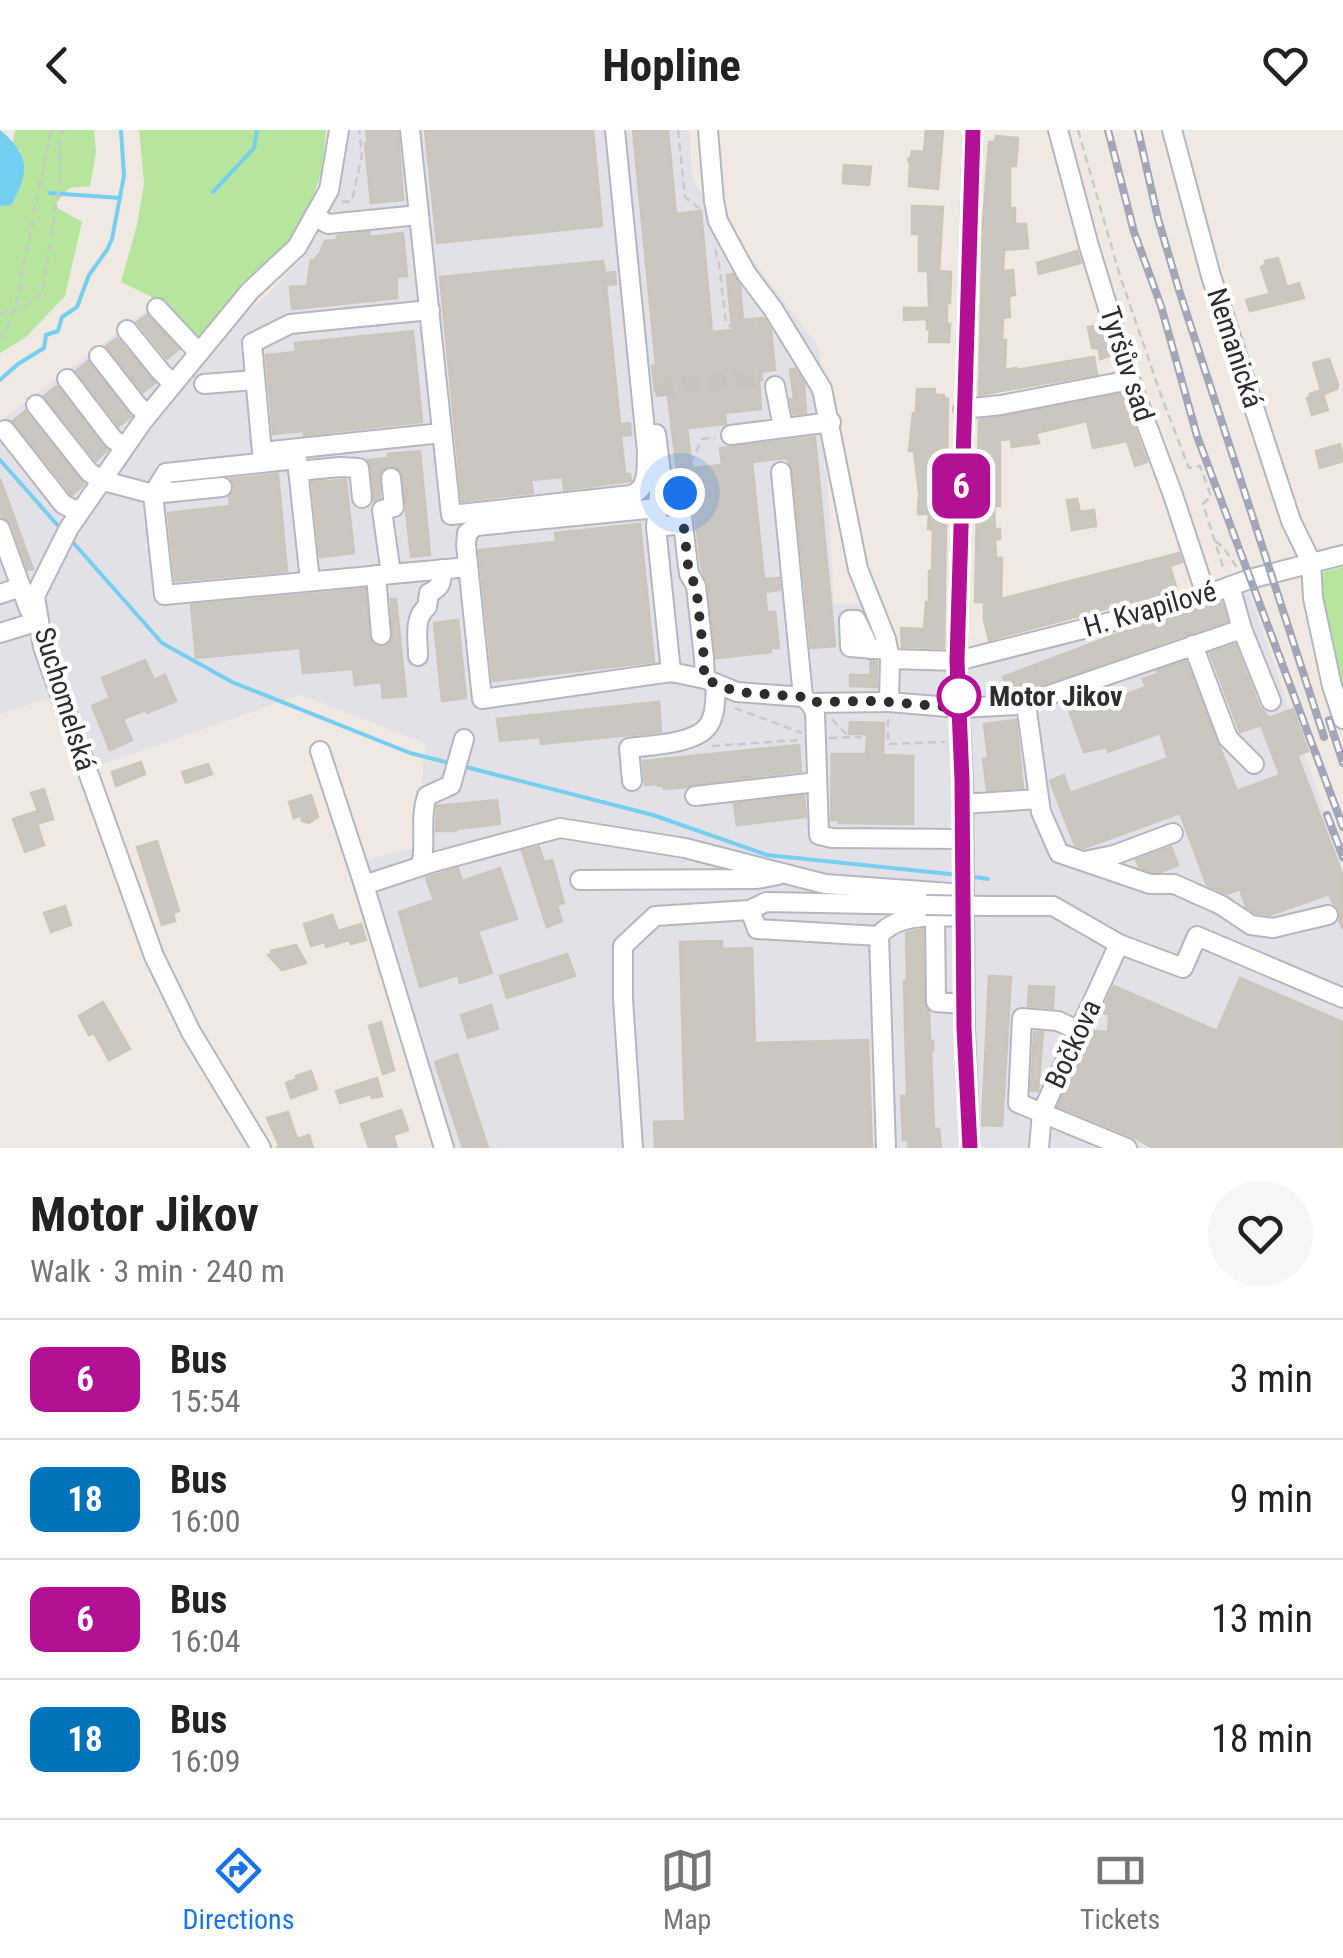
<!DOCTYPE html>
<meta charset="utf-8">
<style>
:root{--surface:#fff;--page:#f6f6f6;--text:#222;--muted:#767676;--line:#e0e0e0;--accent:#1a73e8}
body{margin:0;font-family:"Roboto Condensed",sans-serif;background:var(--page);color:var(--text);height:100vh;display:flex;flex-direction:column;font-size:38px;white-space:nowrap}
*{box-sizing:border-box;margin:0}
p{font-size:32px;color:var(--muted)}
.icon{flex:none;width:55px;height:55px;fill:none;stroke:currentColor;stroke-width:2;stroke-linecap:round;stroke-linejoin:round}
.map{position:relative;height:1018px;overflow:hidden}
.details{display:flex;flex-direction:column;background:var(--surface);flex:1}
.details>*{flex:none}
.badge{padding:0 20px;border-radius:15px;font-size:35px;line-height:65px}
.you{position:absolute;width:50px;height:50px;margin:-25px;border:8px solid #fff;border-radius:50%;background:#1a73e8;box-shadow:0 0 0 15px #1a73e833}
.map>.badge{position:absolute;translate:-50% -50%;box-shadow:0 0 0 5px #fff}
.round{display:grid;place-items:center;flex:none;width:105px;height:105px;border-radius:52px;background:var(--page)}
.headline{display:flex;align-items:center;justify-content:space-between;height:170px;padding:0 30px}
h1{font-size:48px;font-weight:700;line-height:75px}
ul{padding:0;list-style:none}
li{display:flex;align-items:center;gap:30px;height:120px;padding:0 30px;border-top:2px solid var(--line)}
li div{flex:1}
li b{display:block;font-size:38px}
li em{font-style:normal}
li .badge{min-width:110px;font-weight:700;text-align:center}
header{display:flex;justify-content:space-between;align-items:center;height:130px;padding:0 30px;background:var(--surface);font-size:45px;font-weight:700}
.dock{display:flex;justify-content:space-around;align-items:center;height:140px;border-top:2px solid var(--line);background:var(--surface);font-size:28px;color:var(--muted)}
.dock a{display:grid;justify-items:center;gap:5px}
.dock .current{color:var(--accent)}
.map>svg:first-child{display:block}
.industrial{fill:#e3e1e8}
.green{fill:#b6e59e}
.water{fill:#75cff0}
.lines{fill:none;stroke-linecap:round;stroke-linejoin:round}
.stream{stroke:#75cff0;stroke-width:4}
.building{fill:#cbc7bf;stroke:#cbc5ba;stroke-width:2.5}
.minor-tunnel{stroke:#c8c4bd;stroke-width:18;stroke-dasharray:18 9;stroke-linecap:butt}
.minor-casing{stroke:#b4b7c1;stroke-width:22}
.path{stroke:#c9c9c9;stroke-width:2.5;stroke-dasharray:8 5;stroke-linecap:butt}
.minor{stroke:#fff;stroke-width:18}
.rail-casing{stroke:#a3a6b8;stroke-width:8}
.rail{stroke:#fff;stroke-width:4;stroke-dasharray:11;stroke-linecap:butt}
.minor-bridge-casing{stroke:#b4b7c1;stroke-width:22;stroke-linecap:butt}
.minor-bridge{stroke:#fff;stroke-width:18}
.line-casing{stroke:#fff;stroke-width:22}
.line{stroke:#b41095;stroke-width:15}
.walk{stroke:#2e2e2e;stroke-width:10;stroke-dasharray:0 18}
.stop-dot{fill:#fff;stroke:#b41095;stroke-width:5}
.labels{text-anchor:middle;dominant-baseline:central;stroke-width:9;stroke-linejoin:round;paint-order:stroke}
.street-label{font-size:28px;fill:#2e2e2e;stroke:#fff}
.stop-label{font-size:28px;font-weight:bold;fill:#2e2e2e;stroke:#fff;text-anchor:start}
</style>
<header><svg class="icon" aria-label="back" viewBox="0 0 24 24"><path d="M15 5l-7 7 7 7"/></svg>Hopline<svg class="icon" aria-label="heart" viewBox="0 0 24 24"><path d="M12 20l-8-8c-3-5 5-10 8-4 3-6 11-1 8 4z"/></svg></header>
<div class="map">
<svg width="1343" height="1018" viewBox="0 0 1343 1018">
<rect width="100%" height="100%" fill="#efe9e1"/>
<polygon class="industrial" points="335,0 689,0 693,51 820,219 834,474 868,473 888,532 972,534 1249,462 1343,736 1343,1018 433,1018 355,732 417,718 425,613 300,565 92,638 66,562 0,584 0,291 164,168 196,207 144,276 40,464 160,279 226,201 267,165 305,125"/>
<g class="green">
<polygon points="15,0 94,0 96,22 90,56 69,58 54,76 82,92 65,166 26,207 0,223 0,76 11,74 21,22 13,13"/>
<polygon points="139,0 326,0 322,40 301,103 197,214 150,166 121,152 137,95 144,53"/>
<polygon points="1343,437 1343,579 1312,445"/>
</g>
<path class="water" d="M 0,0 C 30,25 30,42 11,75 L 0,76 Z"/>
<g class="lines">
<g class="stream">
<polyline points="213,62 254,18 257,0"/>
<polyline points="50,63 120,68"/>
<polyline points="0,250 18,234 44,218 46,205 58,201 62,187 77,177 89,145 107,120 112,109 124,46 121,0"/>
<polyline points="0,330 60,398"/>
<polyline points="70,409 162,513 232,552 410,623 453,634"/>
<polyline points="462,636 653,685 767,725 959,745"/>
<polyline points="968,746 988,749"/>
</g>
</g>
<g class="building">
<polygon points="366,0 398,0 403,70 371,73 365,13 368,12"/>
<polygon points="425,0 593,0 602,96 437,113"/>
<polygon points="633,0 668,0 676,84 701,81 712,202 732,200 727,145 733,144 740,155 743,190 764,188 771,200 775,240 761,242 762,250 759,250 761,279 725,283 726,294 687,298 692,338 722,335 720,318 815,307 835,516 811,518 793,341 787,328 752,332 764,449 779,448 780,460 765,462 767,482 775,482 779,518 770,518 771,522 716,528 708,455 702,441 692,362 690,355 684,351 673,353 673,340 677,340 667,259 655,261 652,236 656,236"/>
<polygon points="926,0 943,0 938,59 909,56 910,34 908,29 911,27 912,21 924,22"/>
<polygon points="996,6 1018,8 1016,36 1010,36 1010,78 1015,78 1015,94 1026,94 1028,118 1004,120 1003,141 1013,140 1015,165 1009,166 1010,187 1003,188 1002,210 1006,210 1005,240 1016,238 1016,240 1094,227 1097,244 979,265 983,93 989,12 995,12"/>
<polygon points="844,35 871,37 869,55 843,53"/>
<polygon points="912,76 943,77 939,141 951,142 950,173 947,173 947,194 950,194 949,212 929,212 930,199 927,199 927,189 904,190 904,178 929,178 928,141 919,141 919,104 912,104"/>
<polygon points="369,102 370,107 403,103 407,146 397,147 397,168 292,179 290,157 307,156 311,130 314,130 320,123 325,111 337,110 337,106"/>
<polygon points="1077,121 1081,133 1039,144 1037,133"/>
<polygon points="1278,128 1287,157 1299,153 1304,168 1250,181 1246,170 1270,164 1261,137 1266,135 1265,131"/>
<polygon points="603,131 605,143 615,142 616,154 606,155 620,294 630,293 631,305 621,306 625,344 630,344 631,351 564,360 563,347 531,350 533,363 462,371 440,147"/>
<polygon points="147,185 179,219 167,229 137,192"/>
<polygon points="1100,195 1109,226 1100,229 1099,219 1092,218 1088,197"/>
<polygon points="413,201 422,292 304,305 304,301 273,304 266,225 296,222 295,213"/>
<polygon points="117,208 155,253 143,262 106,216"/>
<polygon points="1329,229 1338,254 1337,259 1323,264 1328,280 1312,285 1307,268 1310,267 1310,264 1321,260 1313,233"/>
<polygon points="88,231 131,286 119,296 76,241"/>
<polygon points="790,239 795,239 804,253 806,283 793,284 790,269 794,269"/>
<polygon points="57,256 107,320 96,331 44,266"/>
<polygon points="917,259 935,259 935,265 944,265 944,268 948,269 944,518 902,517 901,498 924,499 926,472 929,472 929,441 932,441 933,400 928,399 929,384 918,384 919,362 914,321 909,321 913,283 916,283"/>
<polygon points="1122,264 1147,332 1135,336 1127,311 1093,318 1087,291 1036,303 1039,313 1012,317 1011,309 1000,310 1000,376 994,376 995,400 1000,399 1000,409 995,410 996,428 1002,428 1001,469 1179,423 1182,432 1170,436 1177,460 989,510 984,490 984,472 975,472 979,290"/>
<polygon points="25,281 84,354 72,365 13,291"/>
<polygon points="1340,314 1343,331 1320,338 1316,321"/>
<polygon points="420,321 430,425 411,427 402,342 395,336 383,339 379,348 380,368 374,371 371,337 368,330 388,328 388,324"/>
<polygon points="278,344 287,441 175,451 168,383 230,376 229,367 234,357 231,349"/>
<polygon points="0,349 33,439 28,440 12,395 2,387 0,380"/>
<polygon points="346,350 354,423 320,427 312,352"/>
<polygon points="1077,369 1080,382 1094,380 1096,396 1072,400 1067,370"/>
<polygon points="640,394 654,532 493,551 479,420 556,412 555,403"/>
<polygon points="365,459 369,506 371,513 377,517 387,516 393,509 391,469 396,469 406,566 383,568 381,552 355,555 353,539 303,543 300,518 196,528 191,475"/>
<polygon points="1222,473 1227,491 1018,563 1015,563 1014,560 1008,562 1003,547 1133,498"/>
<polygon points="458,490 466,568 442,571 434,493"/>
<polygon points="1235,515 1259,576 1269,588 1293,579 1308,621 1297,625 1343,746 1343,799 1339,791 1340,781 1333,773 1329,764 1270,785 1256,783 1246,777 1240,759 1227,764 1207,755 1180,683 1084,718 1075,715 1057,669 1050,651 1064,645 1070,663 1168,628 1160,603 1108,622 1106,617 1084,622 1067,575 1098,563 1103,573 1146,557 1143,549 1158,544 1157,541 1186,531 1237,661 1280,645 1261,595 1240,602 1210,523"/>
<polygon points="145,530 154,550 165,545 176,571 147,583 145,580 123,589 132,610 110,620 92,576 110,568 102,548"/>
<polygon points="870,531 877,532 877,557 850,556 850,545 871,545"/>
<polygon points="659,572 661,602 541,614 540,607 500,611 497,589"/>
<polygon points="1016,590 1023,658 987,660 983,629 988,628 984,594"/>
<polygon points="850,592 884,593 883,625 913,626 913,694 839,693 839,690 831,690 832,624 866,624 867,604 849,604"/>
<polygon points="799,615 801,641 694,654 687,657 664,659 663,656 658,656 657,654 645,655 643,631"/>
<polygon points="141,632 145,644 116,656 112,642"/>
<polygon points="208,634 212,644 186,653 182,642"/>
<polygon points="44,659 53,689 37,694 44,715 25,722 13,689 38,681 31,663"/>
<polygon points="311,665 318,687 309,693 302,691 301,685 294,688 289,672"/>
<polygon points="804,666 806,687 737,695 734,674"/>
<polygon points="497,670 500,694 456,699 456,701 436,701 437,676"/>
<polygon points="157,711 179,781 173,783 175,791 162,795 137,717"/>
<polygon points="539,717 544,732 552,730 564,773 557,775 562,791 547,797 522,721"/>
<polygon points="1171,717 1178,735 1161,742 1152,742 1139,737 1136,730"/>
<polygon points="458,738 462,751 500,738 517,789 478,801 492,843 460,853 458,845 420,857 399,782 434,770 426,748"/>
<polygon points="65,776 71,795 51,802 44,783"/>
<polygon points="332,785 338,801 361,794 366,810 351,814 349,810 326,817 325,812 311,816 304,794"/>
<polygon points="923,799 924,872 929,882 930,911 933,911 933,921 931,921 934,999 939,999 941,1018 908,1018 908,1010 903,1010 901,966 907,966 905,895 904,851 907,850 906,803"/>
<polygon points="722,811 722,819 752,818 755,913 868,910 872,1018 655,1018 654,992 685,991 680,812"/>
<polygon points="296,815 306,833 282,840 268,825 272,824 271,821"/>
<polygon points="567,824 575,846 507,868 500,846"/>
<polygon points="989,846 1011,847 1002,996 982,995"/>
<polygon points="1240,848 1343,892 1343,1018 1153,1018 1132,1006 1058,976 1093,901 1108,902 1109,884 1101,883 1114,856 1217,901"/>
<polygon points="1029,856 1054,857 1053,878 1028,876"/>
<polygon points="103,872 130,919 109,930 94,903 89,905 79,886"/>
<polygon points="491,875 498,899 468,908 461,885"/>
<polygon points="381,892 394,940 383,944 369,896"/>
<polygon points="1034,902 1043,902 1038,961 1031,961"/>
<polygon points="457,924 488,1018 463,1018 435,932"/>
<polygon points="311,941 317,959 291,968 286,953 297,949 296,946"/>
<polygon points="377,948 382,966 372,968 371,964 340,973 336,961"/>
<polygon points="401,980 408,1000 393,1005 397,1018 369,1018 361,994"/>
<polygon points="288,982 297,1009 309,1005 313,1018 277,1018 279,1015 267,988"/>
</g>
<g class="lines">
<polyline class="minor-tunnel" points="655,258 757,248"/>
<g class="minor-casing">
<g id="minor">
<path d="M 410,0 L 451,385 L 631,365 C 650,358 646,339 647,321 L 615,0"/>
<polyline points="708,0 714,71 718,91 746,143 773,179 822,259 858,439 886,509 890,529 889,572 960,578 1020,575 1242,499"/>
<polyline points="1058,0 1089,116 1130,250 1173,365 1206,465"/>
<polyline points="1172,0 1211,146 1291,391 1311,432 1313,468 1332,556 1343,589"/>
<polyline points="314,86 328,94 419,85"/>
<polyline points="157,178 199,223"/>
<polyline points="430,180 290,194 252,213 262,322 442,303"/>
<polyline points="127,200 161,242 173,254"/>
<polyline points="99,226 138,276 148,284"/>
<polyline points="67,249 113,309 124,317"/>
<polyline points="204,254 255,250"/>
<polyline points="775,256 783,298"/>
<polyline points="36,275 89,342 100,350 153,364 166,343 297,329 310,451"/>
<polyline points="963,279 1001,275 1130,250"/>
<polyline points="5,300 63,374 78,382"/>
<polyline points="656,304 661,342 656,397 671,542"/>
<polyline points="731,305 831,292"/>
<polyline points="298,341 340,337 359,338 362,368"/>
<polyline points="781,342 803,567"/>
<polyline points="222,357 153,364 164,465 468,437"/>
<polyline points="680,363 683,394"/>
<polyline points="657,378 476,396 467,403 466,415 482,569 671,542 705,549"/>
<polyline points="656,397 683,394 689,444 696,456 704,528 705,549 737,562 803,567 810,573 815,582 819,705 832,708 962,709"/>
<polyline points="0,399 29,479 39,491 0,503"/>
<polyline points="391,444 382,380 394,377 391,348"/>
<polyline points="376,445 381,505"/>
<polyline points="1230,456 1242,499 1271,571"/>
<polyline points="0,464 21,457"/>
<polyline points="1193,515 1228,608 1254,634"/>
<polyline points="870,519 856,490 849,490 850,517 888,520"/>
<path d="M 418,526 C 418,510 413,488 427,477 L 429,463 C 441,458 442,452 442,439"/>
<polyline points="890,529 957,531 1103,494 1206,465 1250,449 1343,425"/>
<polyline points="810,573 889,572"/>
<polyline points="1026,574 1041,682 1059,723 1150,754 1174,754 1221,775 1251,795 1273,798 1328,785"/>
<polyline points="320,621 364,755 444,1018"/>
<path d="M 632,651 L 629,618 C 651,615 695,614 708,596 C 716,585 715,569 716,555"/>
<polyline points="695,666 817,652"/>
<polyline points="962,674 1039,669"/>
<polyline points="1089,730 1114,725 1173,703"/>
<path d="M 421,736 C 427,713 419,689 427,666 L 451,655 L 464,609"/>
<polyline points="580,750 757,749 778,745"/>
<polyline points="364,755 434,732 560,698 685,718 825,754 964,764"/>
<polyline points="991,776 1053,776 1119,814 1183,838 1197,806 1343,868"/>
<path d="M 750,780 L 757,799 L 879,806 C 892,789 915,787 935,786"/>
<polyline points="964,787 935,786 936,872 964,874"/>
<polyline points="879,806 886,1018"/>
<polyline points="1079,901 1058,891 1022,888 1018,973 1127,1018"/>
<polyline points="261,1018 191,902 154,826 43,517 35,466 69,398 143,291 250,161 297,117 329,60 339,0"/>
<polyline points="633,1018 623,869 623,816 655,786 750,780 766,772 926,775"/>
<polyline points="970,1018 965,898 963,651 957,531 973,0"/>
<polyline points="1039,1018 1042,982 1119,814"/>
</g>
</g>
<g class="path">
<polyline points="678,0 685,67 700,79"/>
<polyline points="1078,0 1120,146 1162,268 1189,338 1200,336 1211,366 1203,374 1224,440"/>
<polyline points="342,72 352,71 362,25 359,0"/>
<polyline points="715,119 719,134 726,193 730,196 757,193 762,248"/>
<polyline points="0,184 35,172 42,161 61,45 59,8 64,0"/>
<polyline points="0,209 6,201 15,177 51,0"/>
<polyline points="674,329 693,328 702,309 715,307"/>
<polyline points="1215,411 1223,417 1238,439"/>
<polyline points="735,578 802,603"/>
<polyline points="832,589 847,605"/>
<polyline points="888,589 888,614 945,612"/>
<polyline points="829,608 862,607"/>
<polyline points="712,616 799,610"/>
</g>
<use href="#minor" class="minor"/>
<g class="rail-casing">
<g id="rail">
<polyline points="1108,0 1134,102 1161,176 1197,306 1343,697"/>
<polyline points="1138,0 1158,89 1179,160 1324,607"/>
<polyline points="1329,590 1343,633"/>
<polyline points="1327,685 1343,727"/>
</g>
</g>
<use href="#rail" class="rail"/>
<g class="minor-bridge-casing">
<polyline id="minor-bridge" points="926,775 991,776"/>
</g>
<use href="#minor-bridge" class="minor-bridge"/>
</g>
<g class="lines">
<g class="line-casing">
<polyline id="line" points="970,1018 964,898 962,650 957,531 973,0"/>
</g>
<use href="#line" class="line"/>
<polyline class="walk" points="680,363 689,444 696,456 704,528 704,549 737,562 803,567 810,572 877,571 960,578 959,566"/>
</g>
<circle class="stop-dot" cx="959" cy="566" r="20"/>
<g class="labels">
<g class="street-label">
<text transform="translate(1235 218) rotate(72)">Nemanická</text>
<text transform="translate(1127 234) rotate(72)">Tyršův sad</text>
<text transform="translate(1150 479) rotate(-16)">H. Kvapilové</text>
<text transform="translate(65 569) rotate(73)">Suchomelská</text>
<text transform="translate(1073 914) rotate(-65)">Bočkova</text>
</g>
<g class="stop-label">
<text x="989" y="566">Motor Jikov</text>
</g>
</g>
</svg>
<div class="you" style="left:680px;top:363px"></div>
<b class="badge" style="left:961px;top:356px;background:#b41095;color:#fff">6</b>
</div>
<section class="details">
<div class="headline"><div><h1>Motor Jikov</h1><p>Walk · 3 min · 240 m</p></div><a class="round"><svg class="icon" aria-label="heart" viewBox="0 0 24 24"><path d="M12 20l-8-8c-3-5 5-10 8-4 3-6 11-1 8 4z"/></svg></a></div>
<ul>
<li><span class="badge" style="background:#b41095;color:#fff">6</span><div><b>Bus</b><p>15:54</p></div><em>3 min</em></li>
<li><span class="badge" style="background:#0072bc;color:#fff">18</span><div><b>Bus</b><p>16:00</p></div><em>9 min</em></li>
<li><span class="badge" style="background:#b41095;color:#fff">6</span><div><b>Bus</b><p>16:04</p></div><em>13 min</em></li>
<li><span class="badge" style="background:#0072bc;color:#fff">18</span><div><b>Bus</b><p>16:09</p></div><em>18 min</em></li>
</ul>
</section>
<nav class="dock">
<a class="current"><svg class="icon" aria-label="directions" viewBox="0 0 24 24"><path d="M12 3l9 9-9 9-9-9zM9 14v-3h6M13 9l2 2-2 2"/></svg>Directions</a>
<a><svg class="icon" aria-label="map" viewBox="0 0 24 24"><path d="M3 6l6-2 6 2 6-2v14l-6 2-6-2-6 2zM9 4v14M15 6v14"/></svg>Map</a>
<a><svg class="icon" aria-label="tickets" viewBox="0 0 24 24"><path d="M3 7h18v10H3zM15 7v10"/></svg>Tickets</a>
</nav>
